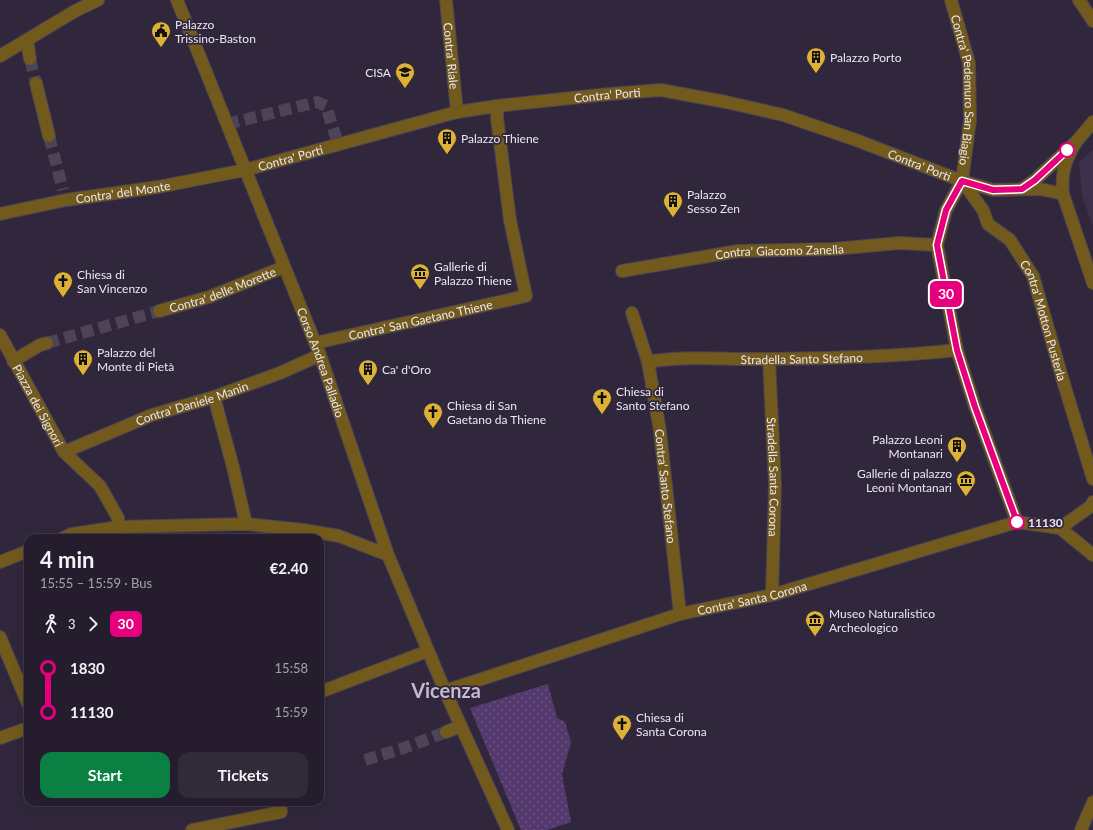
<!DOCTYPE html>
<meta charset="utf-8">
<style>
:root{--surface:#251d2d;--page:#312a39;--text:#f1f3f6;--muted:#a3a2aa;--line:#423b49;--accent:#0b8043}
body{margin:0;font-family:Lato,sans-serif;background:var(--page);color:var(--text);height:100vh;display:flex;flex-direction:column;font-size:15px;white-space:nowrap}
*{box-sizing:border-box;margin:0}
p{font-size:13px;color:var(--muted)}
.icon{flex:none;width:22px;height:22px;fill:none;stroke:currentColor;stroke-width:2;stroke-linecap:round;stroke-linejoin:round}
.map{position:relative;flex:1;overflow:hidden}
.sheet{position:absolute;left:24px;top:534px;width:300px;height:272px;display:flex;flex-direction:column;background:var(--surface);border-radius:12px;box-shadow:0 4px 16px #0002,0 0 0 1px var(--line)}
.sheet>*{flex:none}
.badge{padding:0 8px;border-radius:6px;font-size:14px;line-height:26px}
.map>.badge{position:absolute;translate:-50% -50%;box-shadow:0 0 0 2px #fff}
.legs{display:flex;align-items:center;gap:6px;height:44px;padding:0 16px;font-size:13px}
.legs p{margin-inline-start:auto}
.head{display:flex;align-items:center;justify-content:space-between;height:68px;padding:0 16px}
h1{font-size:22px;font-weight:700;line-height:30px}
.primary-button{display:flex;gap:8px;margin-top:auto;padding:8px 16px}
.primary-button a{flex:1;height:46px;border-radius:12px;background:var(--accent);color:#fff;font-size:16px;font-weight:700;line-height:46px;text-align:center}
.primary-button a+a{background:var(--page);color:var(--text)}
ul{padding:0 16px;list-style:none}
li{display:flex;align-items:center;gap:14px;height:44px;font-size:15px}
li i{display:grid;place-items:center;width:6px;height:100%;margin:0 5px;background:currentColor}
li i::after{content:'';width:10px;height:10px;margin:-5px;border:3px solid;border-radius:50%;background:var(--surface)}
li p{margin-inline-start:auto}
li:first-child i{background:linear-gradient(#0000 50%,currentColor 0)}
li:last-child i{background:linear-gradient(currentColor 50%,#0000 0)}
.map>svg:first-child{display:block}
.built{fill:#3c304a}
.garden{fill:url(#garden-dots)}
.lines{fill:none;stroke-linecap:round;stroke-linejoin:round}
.minor-tunnel{stroke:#4d4458;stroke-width:12;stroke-dasharray:12 6;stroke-linecap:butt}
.minor-casing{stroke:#4b4256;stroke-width:14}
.minor{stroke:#715a1b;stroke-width:12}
.line-1-casing{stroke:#fff;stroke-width:9}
.line-1{stroke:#e6007e;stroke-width:6}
.stop-1-dot{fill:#fff;stroke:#e6007e;stroke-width:2}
.labels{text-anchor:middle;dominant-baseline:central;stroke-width:3.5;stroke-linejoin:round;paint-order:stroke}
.poi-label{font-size:12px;fill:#ece6f4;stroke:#31273c;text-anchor:start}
.street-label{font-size:12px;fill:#ece6f4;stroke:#31273c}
.stop-label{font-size:12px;font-weight:bold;fill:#ece6f4;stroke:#31273c;text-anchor:start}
.town-label{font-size:20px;font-weight:bold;fill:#c4b8d2;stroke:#31273c}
</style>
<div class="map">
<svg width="1093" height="830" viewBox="0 0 1093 830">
<defs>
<pattern id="garden-dots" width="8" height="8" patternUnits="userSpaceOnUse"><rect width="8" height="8" fill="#54396e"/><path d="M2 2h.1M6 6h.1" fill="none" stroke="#6d5683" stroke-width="1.8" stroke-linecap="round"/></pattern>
</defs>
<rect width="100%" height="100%" fill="#31273c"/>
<polygon class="built" points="1093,150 1093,226 1082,196 1079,162"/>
<polygon class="garden" points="548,684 557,718 565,722 571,742 562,774 571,822 547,830 521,830 470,708"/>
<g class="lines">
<g class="minor-tunnel">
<polyline points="30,59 36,83"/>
<polyline points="227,124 317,102 326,106 338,144"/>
<polyline points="49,136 63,190"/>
<polyline points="47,343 159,311"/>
<polyline points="365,760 404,748 446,732"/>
</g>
<g class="minor-casing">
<g id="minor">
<path id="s1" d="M 177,0 L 320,355 L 388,555 L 445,691 L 508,830"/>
<path id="s2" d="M 446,0 L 457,112"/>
<path id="s3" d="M 951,0 L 969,63 L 970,120 L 962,181 L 946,210 L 937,245 L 957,350 L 975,407 L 1017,522"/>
<polyline points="1079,0 1093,21"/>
<polyline points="27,40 30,59"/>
<polyline points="0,56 75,11 98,0"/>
<polyline points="36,83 49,136"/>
<path d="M 1076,142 C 1065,161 1061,172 1063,194 L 1093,283"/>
<path id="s4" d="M 962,181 L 983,210 L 988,224 L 1010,240 L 1033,276 L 1064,384 L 1093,479"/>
<polyline points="1022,189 1035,180 1076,142 1093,122"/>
<path id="s5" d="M 0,214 L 66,200 L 158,187 L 245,170 L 457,112 L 497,106 L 609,94 L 661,90 L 726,102 L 783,115 L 856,140 L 962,181 L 993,190 L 1040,189 L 1063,194"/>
<path id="s6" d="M 622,271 L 738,251 L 834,249 L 899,243 L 937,245"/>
<path id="s7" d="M 159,311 L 209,297 L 284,267"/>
<path id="s8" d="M 632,313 L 648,362 L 660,431 L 680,614"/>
<path id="s9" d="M 0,335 L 64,452 L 100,486 L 118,518 L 119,527"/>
<path id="s10" d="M 315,343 L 526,296 L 510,220 L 497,118 L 497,106"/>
<path id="s11" d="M 769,359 L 775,485 L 772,595"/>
<polyline points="13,361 40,345 47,343"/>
<path id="s12" d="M 648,362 C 687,355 729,360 769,359 C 831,358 895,357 957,350"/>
<polyline points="214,397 233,467 246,524"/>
<path id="s13" d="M 64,452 L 152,415 L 214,397 L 280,373 L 320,355"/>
<polyline points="1060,528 1091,506 1093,502"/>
<polyline points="63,538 72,534 119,527 246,524 303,530 339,536 388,555"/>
<polyline points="0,562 28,551"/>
<polyline points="0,637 28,704"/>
<path id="s14" d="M 445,691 L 680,614 L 772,595 L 1017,522 L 1060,528 L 1093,555"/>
<polyline points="320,692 428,651"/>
<polyline points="446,732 461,726"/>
<polyline points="0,738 28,728"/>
<polyline points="192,830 281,812 280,802"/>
<polyline points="1081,830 1093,802"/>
</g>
</g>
<use href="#minor" class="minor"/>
</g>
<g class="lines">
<g class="line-1-casing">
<polyline id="line-1" points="1017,522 975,407 957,350 937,245 946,210 962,181 993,190 1022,189 1035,180 1067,150"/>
</g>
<use href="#line-1" class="line-1"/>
</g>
<defs>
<g id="civic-pin" transform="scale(1)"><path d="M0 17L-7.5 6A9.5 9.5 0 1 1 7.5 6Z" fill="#ddb133" stroke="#31273c"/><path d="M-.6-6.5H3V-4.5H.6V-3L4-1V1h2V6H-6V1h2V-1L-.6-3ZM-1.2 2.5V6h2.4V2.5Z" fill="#111"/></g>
<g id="building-pin" transform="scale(1)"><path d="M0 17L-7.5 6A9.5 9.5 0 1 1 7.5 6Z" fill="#ddb133" stroke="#31273c"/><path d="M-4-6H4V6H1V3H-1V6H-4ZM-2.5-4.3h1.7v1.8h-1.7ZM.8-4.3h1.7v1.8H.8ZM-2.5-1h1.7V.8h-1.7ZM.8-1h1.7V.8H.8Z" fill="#111"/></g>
<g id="school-pin" transform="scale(1)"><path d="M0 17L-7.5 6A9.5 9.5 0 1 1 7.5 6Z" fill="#ddb133" stroke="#31273c"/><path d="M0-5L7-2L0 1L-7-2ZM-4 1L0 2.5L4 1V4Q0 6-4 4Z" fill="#111"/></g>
<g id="museum-pin" transform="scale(1)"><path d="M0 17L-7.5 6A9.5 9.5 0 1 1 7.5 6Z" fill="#ddb133" stroke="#31273c"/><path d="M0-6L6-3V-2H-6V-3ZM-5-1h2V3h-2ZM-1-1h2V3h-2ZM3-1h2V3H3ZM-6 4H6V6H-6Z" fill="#111"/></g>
<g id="church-pin" transform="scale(1)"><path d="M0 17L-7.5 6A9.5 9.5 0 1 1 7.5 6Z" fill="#ddb133" stroke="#31273c"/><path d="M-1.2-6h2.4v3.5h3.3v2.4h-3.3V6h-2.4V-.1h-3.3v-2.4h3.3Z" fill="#111"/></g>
</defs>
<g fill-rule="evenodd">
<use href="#civic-pin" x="161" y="31"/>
<use href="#building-pin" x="816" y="57"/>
<use href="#school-pin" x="405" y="72"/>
<use href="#building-pin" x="447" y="138"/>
<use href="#building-pin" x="673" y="201"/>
<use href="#museum-pin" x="420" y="273"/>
<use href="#church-pin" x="63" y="281"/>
<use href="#building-pin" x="83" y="359"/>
<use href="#building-pin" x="368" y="369"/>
<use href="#church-pin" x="602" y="398"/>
<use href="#church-pin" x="433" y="412"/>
<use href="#building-pin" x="957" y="446"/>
<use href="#museum-pin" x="966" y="480"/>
<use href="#museum-pin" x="815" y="620"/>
<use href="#church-pin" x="622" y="724"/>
</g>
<g class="stop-1-dot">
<circle cx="1067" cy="150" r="7"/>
<circle cx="1017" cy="522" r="7"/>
</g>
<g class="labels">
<g class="poi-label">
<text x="175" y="24">Palazzo<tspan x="175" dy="14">Trissino-Baston</tspan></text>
<text x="830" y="57">Palazzo Porto</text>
<text x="391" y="72" text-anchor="end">CISA</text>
<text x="461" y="138">Palazzo Thiene</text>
<text x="687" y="194">Palazzo<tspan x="687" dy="14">Sesso Zen</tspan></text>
<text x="434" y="266">Gallerie di<tspan x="434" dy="14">Palazzo Thiene</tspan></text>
<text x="77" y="274">Chiesa di<tspan x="77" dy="14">San Vincenzo</tspan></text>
<text x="97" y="352">Palazzo del<tspan x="97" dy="14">Monte di Pietà</tspan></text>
<text x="382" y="369">Ca' d'Oro</text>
<text x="616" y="391">Chiesa di<tspan x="616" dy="14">Santo Stefano</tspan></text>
<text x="447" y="405">Chiesa di San<tspan x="447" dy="14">Gaetano da Thiene</tspan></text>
<text x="943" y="439" text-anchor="end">Palazzo Leoni<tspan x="943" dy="14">Montanari</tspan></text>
<text x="952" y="473" text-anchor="end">Gallerie di palazzo<tspan x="952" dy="14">Leoni Montanari</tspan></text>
<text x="829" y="613">Museo Naturalistico<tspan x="829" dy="14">Archeologico</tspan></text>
<text x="636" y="717">Chiesa di<tspan x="636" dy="14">Santa Corona</tspan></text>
</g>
<g class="street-label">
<text stroke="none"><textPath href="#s2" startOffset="56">Contra' Riale</textPath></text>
<text stroke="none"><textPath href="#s3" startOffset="92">Contra' Pedemuro San Biagio</textPath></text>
<text stroke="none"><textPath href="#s5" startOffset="620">Contra' Porti</textPath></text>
<text stroke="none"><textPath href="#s5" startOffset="296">Contra' Porti</textPath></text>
<text stroke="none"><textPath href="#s5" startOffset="944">Contra' Porti</textPath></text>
<text stroke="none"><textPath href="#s5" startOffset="125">Contra' del Monte</textPath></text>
<text stroke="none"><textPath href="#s6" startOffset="159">Contra' Giacomo Zanella</textPath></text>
<text stroke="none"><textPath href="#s7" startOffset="67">Contra' delle Morette</textPath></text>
<text stroke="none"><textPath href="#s10" startOffset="108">Contra' San Gaetano Thiene</textPath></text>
<text stroke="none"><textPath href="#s4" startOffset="166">Contra' Motton Pusterla</textPath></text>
<text stroke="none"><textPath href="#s12" startOffset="154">Stradella Santo Stefano</textPath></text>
<text stroke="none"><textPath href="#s1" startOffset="390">Corso Andrea Palladio</textPath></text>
<text stroke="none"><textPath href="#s13" startOffset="137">Contra' Daniele Manin</textPath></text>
<text stroke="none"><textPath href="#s9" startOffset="80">Piazza dei Signori</textPath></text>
<text stroke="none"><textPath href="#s11" startOffset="118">Stradella Santa Corona</textPath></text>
<text stroke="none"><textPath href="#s8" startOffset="177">Contra' Santo Stefano</textPath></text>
<text stroke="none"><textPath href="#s14" startOffset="321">Contra' Santa Corona</textPath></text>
</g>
<g class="stop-label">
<text x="1028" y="522">11130</text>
</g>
<g class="town-label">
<text x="446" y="690">Vicenza</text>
</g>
</g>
</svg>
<b class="badge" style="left:946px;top:294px;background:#e6007e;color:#fff">30</b>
<section class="sheet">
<div class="head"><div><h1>4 min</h1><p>15:55 – 15:59 · Bus</p></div><b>€2.40</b></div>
<div class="legs"><svg class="icon" aria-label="walk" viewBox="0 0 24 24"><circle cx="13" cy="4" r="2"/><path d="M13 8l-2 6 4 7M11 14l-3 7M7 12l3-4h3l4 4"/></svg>3<svg class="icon" aria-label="forward" viewBox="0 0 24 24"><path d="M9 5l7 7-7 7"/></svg><b class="badge" style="background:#e6007e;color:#fff">30</b></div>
<ul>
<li><i style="color:#e6007e"></i><b>1830</b><p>15:58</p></li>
<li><i style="color:#e6007e"></i><b>11130</b><p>15:59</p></li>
</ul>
<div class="primary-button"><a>Start</a><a>Tickets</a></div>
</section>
</div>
